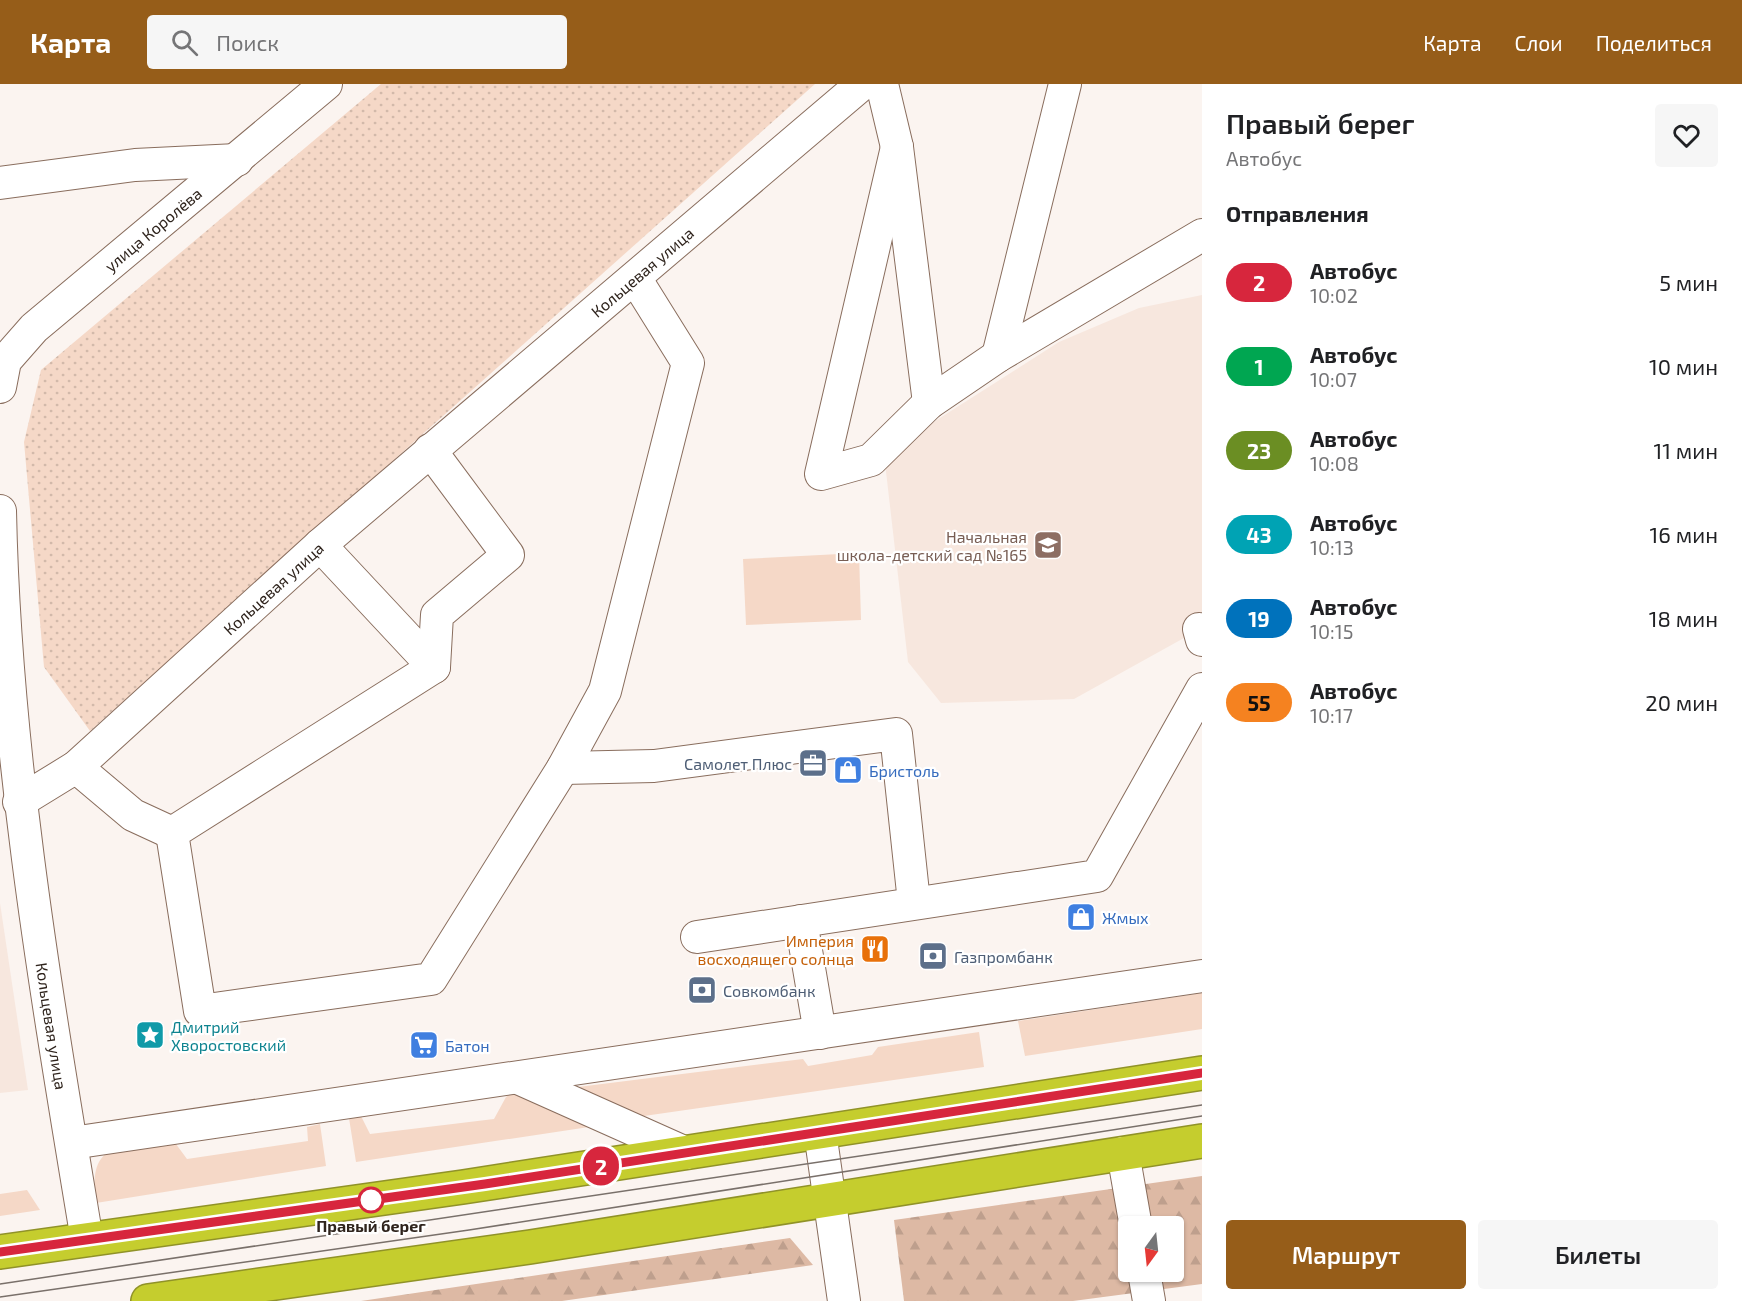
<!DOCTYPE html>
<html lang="ru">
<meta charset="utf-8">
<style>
:root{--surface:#fff;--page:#f6f6f6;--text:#202124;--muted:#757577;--accent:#965d19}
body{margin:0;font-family:"Exo 2",sans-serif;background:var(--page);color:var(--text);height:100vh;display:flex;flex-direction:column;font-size:22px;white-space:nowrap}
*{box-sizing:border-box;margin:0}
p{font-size:20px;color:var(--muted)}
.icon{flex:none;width:33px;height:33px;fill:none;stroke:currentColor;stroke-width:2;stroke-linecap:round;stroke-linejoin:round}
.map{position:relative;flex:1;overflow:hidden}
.details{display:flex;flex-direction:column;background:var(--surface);width:540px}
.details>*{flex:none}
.badge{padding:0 12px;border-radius:20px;font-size:21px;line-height:39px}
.needle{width:39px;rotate:195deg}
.controls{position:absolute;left:1118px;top:1132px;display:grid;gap:12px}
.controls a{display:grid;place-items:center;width:66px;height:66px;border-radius:6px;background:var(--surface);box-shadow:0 2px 4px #0004;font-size:30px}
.map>.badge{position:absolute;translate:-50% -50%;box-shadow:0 0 0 3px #fff}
h2{padding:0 24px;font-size:22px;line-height:54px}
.round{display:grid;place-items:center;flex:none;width:63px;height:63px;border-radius:6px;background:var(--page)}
.headline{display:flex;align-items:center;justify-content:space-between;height:102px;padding:0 24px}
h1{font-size:28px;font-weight:600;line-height:45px}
.action{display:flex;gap:12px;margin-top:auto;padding:12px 24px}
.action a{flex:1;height:69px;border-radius:6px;background:var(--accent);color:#fff;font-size:24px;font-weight:600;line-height:69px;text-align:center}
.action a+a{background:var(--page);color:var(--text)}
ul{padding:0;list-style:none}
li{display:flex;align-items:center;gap:18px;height:84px;padding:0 24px}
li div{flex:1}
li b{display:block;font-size:22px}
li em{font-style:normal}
li .badge{min-width:66px;font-weight:700;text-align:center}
header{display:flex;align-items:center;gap:36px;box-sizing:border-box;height:84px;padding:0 30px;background:var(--accent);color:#fff}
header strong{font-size:28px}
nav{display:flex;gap:33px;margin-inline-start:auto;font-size:21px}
.search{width:420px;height:54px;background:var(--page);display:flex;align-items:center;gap:15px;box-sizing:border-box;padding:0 21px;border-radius:6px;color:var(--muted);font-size:22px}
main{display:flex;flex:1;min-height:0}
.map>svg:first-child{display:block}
.built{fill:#f7e7de}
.grass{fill:#f5d8c7}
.forest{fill:url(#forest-firs);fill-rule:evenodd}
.park{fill:url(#park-dots)}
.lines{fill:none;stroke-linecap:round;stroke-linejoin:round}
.minor-casing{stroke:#896d5d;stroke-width:34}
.highway-casing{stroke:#909228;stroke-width:36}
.minor{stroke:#fff;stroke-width:32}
.highway{stroke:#c5cd2e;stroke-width:33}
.tram{stroke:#79706a;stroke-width:1.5}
.line-casing{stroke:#fff;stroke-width:14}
.line{stroke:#d7263d;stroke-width:9}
.stop-dot{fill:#fff;stroke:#d7263d;stroke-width:3}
.labels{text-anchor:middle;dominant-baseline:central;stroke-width:4.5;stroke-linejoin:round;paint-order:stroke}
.street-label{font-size:16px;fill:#2f241d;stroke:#fff}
.education-label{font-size:16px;fill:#785e54;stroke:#fff;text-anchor:end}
.service-label{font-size:16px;fill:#4e5e75;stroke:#fff;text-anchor:start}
.shop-label{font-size:16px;fill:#366cbe;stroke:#fff;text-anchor:start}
.food-label{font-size:16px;fill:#c56008;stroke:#fff;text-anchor:end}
.culture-label{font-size:16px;fill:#0d838f;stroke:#fff;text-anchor:start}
.stop-label{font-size:16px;font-weight:bold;fill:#2f241d;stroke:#fff}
</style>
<header>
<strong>Карта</strong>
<div class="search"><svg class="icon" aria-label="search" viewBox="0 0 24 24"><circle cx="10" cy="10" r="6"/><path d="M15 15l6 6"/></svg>Поиск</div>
<nav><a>Карта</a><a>Слои</a><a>Поделиться</a></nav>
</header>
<main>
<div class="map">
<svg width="1202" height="1217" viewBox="0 0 1202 1217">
<defs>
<pattern id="forest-firs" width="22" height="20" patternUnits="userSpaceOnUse" patternTransform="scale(1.5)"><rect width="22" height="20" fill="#ddb9a4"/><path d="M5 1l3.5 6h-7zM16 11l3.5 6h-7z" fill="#be9f8d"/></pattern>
<pattern id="park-dots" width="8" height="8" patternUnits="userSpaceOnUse" patternTransform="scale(1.5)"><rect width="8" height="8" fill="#f5d8c7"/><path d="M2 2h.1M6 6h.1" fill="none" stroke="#d2b9aa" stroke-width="1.8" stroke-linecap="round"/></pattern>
</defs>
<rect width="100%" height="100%" fill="#fbf4f0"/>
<g class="built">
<polygon points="1202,211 1202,544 1074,615 941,619 908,578 885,379 907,355 1059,258 1139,224"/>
<polygon points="0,819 28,1006 0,1009"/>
</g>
<g class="grass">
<polygon points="859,469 861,536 746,541 743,475"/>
<polygon points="1202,909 1202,945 1025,972 1018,937"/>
<polygon points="979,948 984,983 630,1034 570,1004 803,975 808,982 872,971 878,963"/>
<polygon points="512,1009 521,1010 589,1043 356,1078 348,1028 358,1026 370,1050 494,1035 506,1013"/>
<path d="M 320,1040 L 326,1082 L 96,1119 C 87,1054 123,1063 173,1056 L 187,1075 L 308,1057 L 307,1043 Z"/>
<polygon points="27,1106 40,1126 0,1132 0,1110"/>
</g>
<g class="forest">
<path d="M 1202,1092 L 1202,1200 L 1073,1217 L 904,1217 L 894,1136 ZM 1128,1143 L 1173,1143 L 1173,1188 L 1128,1188 Z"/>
<polygon points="790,1154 813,1181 562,1217 361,1217"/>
</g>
<polygon class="park" points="381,0 815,0 90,647 44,583 24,358 41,286"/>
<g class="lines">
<g class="minor-casing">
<g id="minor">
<polyline points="882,0 897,63 929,319"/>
<polyline points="897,63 821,390 871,376 929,319 998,272 1202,151"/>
<polyline points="0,99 135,81 237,76"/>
<polyline points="998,272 1065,0"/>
<path id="s1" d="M 0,303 L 5,277 L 34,244 L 326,0"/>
<polyline points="430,366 508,471 437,531 434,583 172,749 200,927 431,895 563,684 605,607 688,279 635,194"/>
<path id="s2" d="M 0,427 C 5,672 47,914 87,1156"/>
<polyline points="320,461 434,583"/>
<polyline points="1199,545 1202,556"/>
<polyline points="76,683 133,731 172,749"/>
<polyline points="563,684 654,682 896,650 914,818"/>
<path id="s3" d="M 19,718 L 76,683 L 320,461 L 862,0"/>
<polyline points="801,837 820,949"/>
<polyline points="697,853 1097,792 1202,605"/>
<polyline points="518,994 686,1069"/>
<polyline points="820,1048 844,1217"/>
<polyline points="72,1059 1202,892"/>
<polyline points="1123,1069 1136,1143"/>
<polyline points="1144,1188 1149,1217"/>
</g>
</g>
<g class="highway-casing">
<g id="highway">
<polyline points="0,1168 463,1103 1202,989"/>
<polyline points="148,1217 530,1163 1202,1057"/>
</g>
</g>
<use href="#minor" class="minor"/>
<use href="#highway" class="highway"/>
<g class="tram">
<polyline points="0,1200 1202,1021"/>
<polyline points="0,1213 469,1146 1202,1032"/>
</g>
</g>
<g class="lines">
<g class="line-casing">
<polyline id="line" points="0,1168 485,1100 1202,989"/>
</g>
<use href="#line" class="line"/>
</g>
<defs>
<g id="school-square" transform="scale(1.5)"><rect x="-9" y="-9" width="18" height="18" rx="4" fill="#8d6e63" stroke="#fff"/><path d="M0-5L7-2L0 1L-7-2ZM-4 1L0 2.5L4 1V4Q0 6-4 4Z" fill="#fff"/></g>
<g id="office-square" transform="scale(1.5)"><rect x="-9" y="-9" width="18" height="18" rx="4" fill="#5c6f8a" stroke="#fff"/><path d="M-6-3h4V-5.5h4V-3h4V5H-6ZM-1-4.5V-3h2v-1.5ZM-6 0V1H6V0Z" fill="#fff"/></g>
<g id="shop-square" transform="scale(1.5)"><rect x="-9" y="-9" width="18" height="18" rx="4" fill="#3f7fe0" stroke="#fff"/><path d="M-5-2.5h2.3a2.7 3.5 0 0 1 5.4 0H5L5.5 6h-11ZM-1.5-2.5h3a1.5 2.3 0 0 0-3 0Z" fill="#fff"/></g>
<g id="restaurant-square" transform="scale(1.5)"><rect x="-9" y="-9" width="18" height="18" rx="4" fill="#e8710a" stroke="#fff"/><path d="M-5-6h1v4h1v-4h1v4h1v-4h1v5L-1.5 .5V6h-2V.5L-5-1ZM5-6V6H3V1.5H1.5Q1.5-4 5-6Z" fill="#fff"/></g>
<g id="bank-square" transform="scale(1.5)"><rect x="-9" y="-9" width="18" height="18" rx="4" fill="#5c6f8a" stroke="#fff"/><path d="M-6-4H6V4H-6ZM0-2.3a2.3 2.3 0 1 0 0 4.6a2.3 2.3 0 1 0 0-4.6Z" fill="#fff"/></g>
<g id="sight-square" transform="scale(1.5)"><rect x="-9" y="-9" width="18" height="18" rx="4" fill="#0f9aa8" stroke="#fff"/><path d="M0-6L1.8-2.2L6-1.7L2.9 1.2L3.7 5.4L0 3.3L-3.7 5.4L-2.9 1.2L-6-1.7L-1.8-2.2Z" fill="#fff"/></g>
<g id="supermarket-square" transform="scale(1.5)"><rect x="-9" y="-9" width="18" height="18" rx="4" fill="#3f7fe0" stroke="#fff"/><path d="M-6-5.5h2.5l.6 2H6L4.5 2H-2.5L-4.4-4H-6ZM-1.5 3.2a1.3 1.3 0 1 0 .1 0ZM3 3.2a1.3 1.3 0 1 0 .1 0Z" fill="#fff"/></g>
</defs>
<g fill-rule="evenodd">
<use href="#school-square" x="1048" y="461"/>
<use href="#office-square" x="813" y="679"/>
<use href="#shop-square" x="848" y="686"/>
<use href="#shop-square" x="1081" y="833"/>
<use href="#restaurant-square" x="875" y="865"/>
<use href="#bank-square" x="933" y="872"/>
<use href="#bank-square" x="702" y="906"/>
<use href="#sight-square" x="150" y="951"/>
<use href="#supermarket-square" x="424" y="961"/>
</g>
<circle class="stop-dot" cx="371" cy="1116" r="12"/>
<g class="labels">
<g class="street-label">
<text stroke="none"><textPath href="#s1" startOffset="225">улица Королёва</textPath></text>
<text stroke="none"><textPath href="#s3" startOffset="819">Кольцевая улица</textPath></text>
<text stroke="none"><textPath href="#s3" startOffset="333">Кольцевая улица</textPath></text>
<text stroke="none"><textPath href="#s2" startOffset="518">Кольцевая улица</textPath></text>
</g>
<g class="education-label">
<text x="1027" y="452">Начальная<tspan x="1027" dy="18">школа-детский сад №165</tspan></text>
</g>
<g class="service-label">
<text x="792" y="679" text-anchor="end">Самолет Плюс</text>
<text x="954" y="872">Газпромбанк</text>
<text x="723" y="906">Совкомбанк</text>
</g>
<g class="shop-label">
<text x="869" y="686">Бристоль</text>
<text x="1102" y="833">Жмых</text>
<text x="445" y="961">Батон</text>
</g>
<g class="food-label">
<text x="854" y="856">Империя<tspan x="854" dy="18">восходящего солнца</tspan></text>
</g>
<g class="culture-label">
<text x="171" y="942">Дмитрий<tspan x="171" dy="18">Хворостовский</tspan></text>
</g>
<g class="stop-label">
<text x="371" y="1141">Правый берег</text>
</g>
</g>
</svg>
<div class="controls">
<a><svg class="needle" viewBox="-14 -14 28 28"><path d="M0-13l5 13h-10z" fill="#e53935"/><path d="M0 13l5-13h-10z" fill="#757577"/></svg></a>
</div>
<b class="badge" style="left:601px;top:1082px;background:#d7263d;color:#fff">2</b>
</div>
<section class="details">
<div class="headline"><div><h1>Правый берег</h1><p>Автобус</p></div><a class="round"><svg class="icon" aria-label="heart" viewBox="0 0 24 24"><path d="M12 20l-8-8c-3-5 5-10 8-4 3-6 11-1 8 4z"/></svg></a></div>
<h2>Отправления</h2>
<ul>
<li><span class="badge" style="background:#d7263d;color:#fff">2</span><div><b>Автобус</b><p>10:02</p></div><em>5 мин</em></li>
<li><span class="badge" style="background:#00a651;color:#fff">1</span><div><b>Автобус</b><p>10:07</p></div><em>10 мин</em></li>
<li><span class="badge" style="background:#6b8e23;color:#fff">23</span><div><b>Автобус</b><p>10:08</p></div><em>11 мин</em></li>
<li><span class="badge" style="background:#00a3b4;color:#fff">43</span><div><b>Автобус</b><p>10:13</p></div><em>16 мин</em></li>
<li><span class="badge" style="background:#0072bc;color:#fff">19</span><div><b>Автобус</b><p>10:15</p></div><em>18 мин</em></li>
<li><span class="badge" style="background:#f58220;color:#111">55</span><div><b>Автобус</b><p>10:17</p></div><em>20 мин</em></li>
</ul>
<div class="action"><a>Маршрут</a><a>Билеты</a></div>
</section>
</main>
